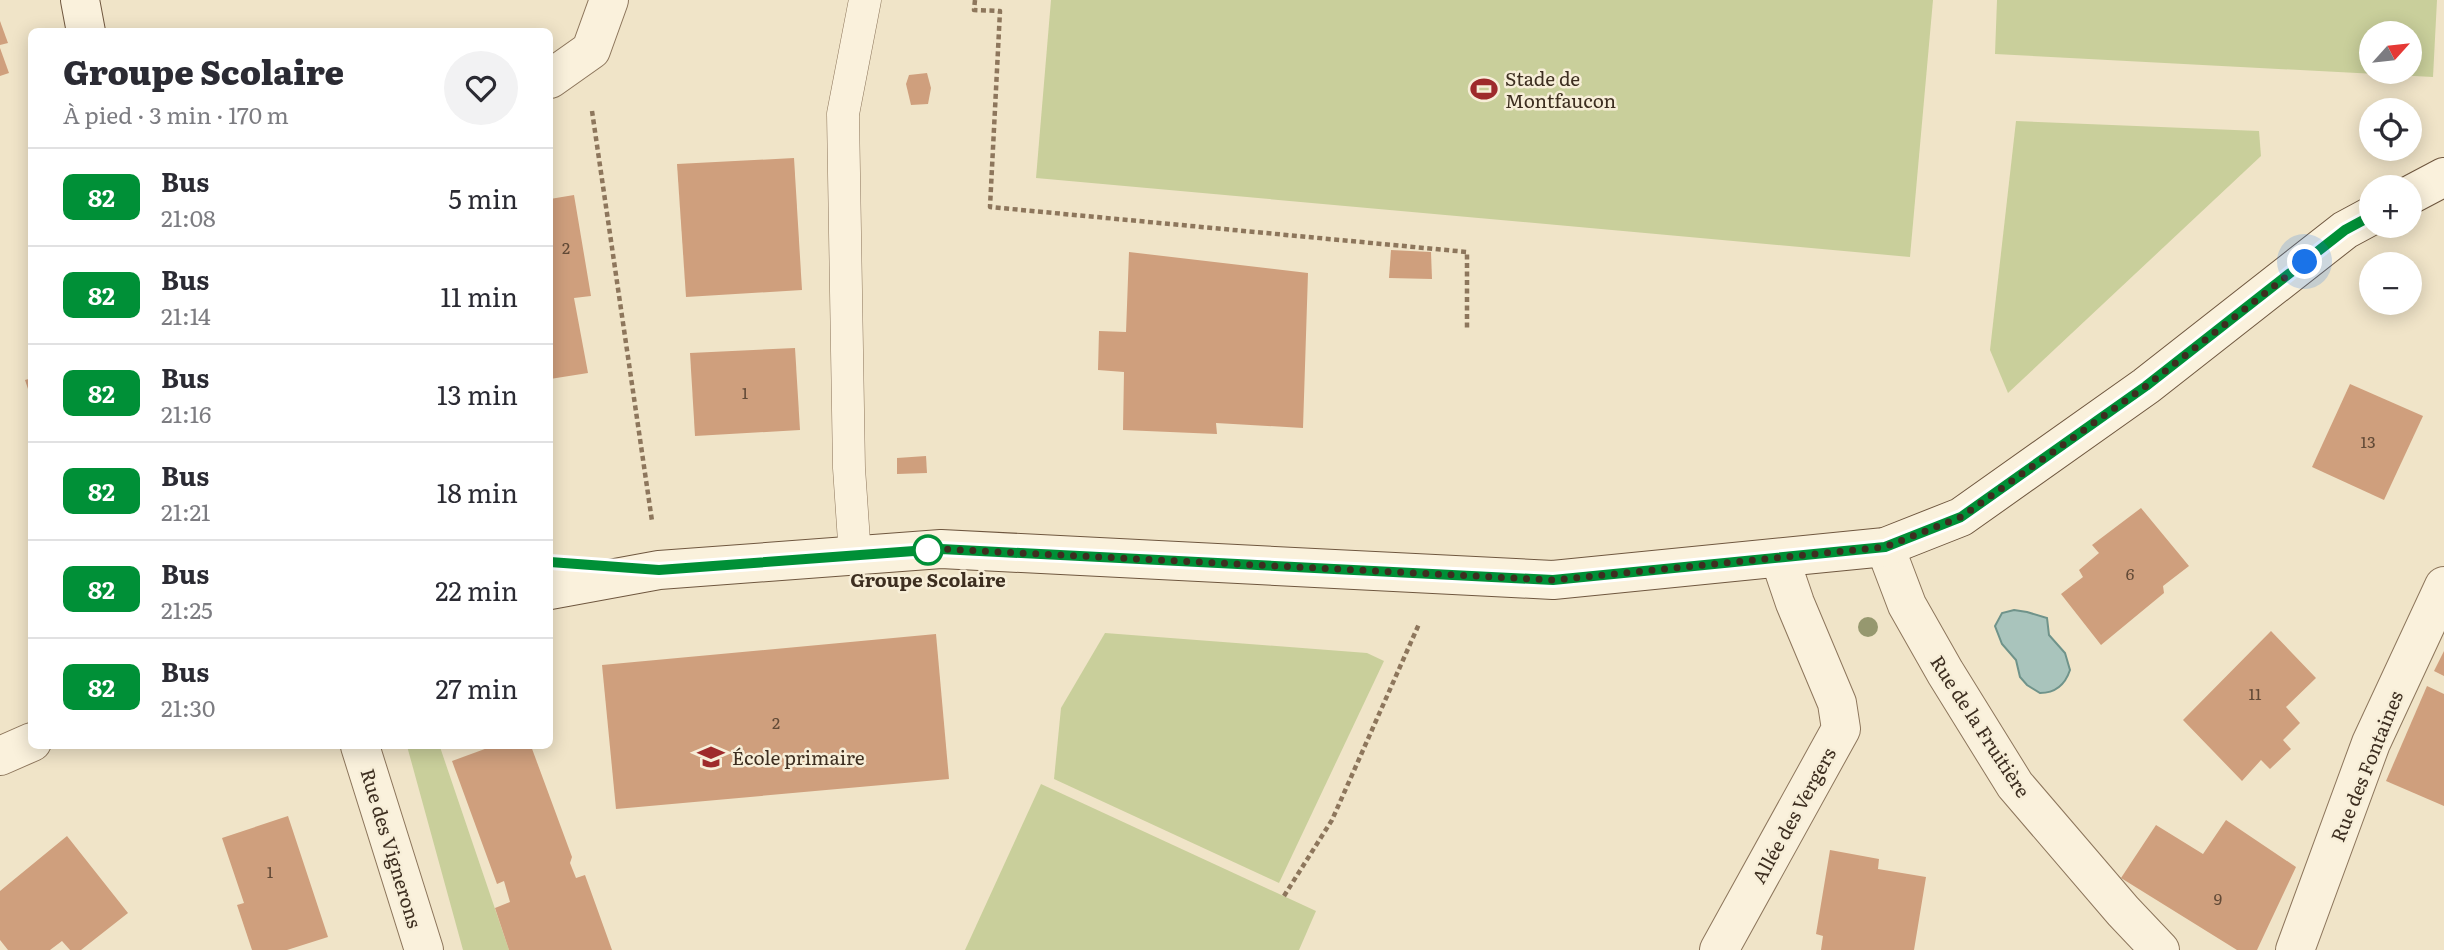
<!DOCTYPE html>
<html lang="fr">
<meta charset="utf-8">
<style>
:root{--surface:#fff;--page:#f2f2f3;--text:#2b2b33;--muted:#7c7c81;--line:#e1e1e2}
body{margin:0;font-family:Literata,serif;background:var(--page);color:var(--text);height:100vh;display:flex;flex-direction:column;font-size:26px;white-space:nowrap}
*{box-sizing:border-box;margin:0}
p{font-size:23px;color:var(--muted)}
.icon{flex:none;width:38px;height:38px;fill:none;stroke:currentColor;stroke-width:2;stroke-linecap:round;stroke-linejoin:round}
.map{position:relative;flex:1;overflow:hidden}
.sheet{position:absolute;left:28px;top:28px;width:525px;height:721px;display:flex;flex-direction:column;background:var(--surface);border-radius:10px;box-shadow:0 4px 18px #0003}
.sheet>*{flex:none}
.badge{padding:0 14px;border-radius:10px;font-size:24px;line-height:46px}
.needle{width:46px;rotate:63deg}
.tools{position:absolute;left:2359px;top:21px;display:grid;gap:14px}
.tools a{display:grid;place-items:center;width:63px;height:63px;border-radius:50%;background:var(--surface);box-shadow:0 4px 18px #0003;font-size:35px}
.you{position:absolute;width:35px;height:35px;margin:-18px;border:5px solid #fff;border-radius:50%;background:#1a73e8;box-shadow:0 0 0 10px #1a73e833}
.map>.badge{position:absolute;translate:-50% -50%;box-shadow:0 0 0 4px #fff}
.round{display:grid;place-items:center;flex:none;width:74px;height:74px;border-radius:37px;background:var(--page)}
.headline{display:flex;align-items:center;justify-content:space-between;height:119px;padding:0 35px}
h1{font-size:33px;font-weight:800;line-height:52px}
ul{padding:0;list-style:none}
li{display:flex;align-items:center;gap:21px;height:98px;padding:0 35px;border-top:2px solid var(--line)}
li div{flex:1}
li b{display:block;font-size:26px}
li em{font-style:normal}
li .badge{min-width:77px;font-weight:700;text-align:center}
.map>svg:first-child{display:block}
.green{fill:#c9cf9b;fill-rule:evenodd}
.water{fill:#a9c4bc;stroke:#6f938a;stroke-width:2}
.building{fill:#cf9f7d}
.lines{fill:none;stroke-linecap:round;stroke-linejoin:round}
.lane-casing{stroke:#8d765c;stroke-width:33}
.street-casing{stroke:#8d765c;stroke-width:40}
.secondary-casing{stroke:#6f573f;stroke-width:40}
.path{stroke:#8d765c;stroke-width:4.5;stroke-dasharray:5 3.5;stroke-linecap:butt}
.lane{stroke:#faf1dc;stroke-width:32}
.street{stroke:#faf1dc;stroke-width:38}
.secondary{stroke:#faf1dc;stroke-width:38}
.tree{fill:#96986f}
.line-casing{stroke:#fff;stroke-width:16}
.line{stroke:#009037;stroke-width:10}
.walk{stroke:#3d2e20;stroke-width:7;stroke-dasharray:0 12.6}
.stop-dot{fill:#fff;stroke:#009037;stroke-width:3.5}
.labels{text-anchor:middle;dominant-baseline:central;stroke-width:5;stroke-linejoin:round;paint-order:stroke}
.number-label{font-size:16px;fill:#624a37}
.poi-label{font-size:19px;fill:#3d2e20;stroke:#f7eed8;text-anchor:start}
.stop-label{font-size:19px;font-weight:bold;fill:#3d2e20;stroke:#f7eed8}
.street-label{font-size:19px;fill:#3d2e20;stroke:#f7eed8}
</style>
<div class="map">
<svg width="2444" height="950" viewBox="0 0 2444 950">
<rect width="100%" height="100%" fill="#f0e4c8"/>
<g class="green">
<polygon points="1051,0 1933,0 1910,257 1036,178"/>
<path d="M 1997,0 L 2437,0 L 2433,77 L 1995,54 ZM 2371,33 L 2410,33 L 2410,72 L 2371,72 Z"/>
<polygon points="2016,121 2259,131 2261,156 2008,393 1990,350"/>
<polygon points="1105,633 1367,653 1384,661 1279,883 1054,779 1061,708"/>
<polygon points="407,746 441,746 440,747 509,950 463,950"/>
<polygon points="1041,784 1316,911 1299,950 965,950"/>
</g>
<path class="water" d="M 2014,610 L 2027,612 L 2047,618 L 2049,635 L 2065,653 L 2070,670 C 2065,685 2056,693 2040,693 L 2027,685 L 2020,677 L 2016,660 L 2002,644 L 1995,626 L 2002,613 Z"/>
<g class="building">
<polygon points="0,21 8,43 0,45"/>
<polygon points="0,48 9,73 0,76"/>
<polygon points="927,73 931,88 928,104 911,105 906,84 909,75"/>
<polygon points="794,158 802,290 686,297 677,164"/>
<polygon points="574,195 591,296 574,298 588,373 550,379 550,199"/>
<polygon points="1391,250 1431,252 1432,279 1389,278"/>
<polygon points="1129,252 1308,273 1303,428 1216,423 1217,434 1123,430 1124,372 1098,370 1099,331 1126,332"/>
<polygon points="795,348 800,430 695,436 690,353"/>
<polygon points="32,378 32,398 31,398 25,380"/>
<polygon points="2350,384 2423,416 2384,500 2312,467"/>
<polygon points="926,456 927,473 897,474 897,458"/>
<polygon points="2141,508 2189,566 2163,586 2164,593 2101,645 2061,594 2083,577 2079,570 2099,553 2092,545"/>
<polygon points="2271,631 2316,678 2286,707 2300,723 2283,740 2291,749 2270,769 2261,760 2242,781 2183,720"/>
<polygon points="936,634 949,779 616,809 602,665"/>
<polygon points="2444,651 2444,676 2434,671"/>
<polygon points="2427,686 2444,694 2444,806 2386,781"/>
<polygon points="493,746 531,746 572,857 570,863 576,878 585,875 612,950 509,950 495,908 510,902 504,881 497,884 452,761"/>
<polygon points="288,816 328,937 287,950 252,950 237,905 244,903 222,838"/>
<polygon points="2226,820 2296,867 2257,950 2237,950 2121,878 2156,825 2203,854"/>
<polygon points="67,836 128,913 81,950 70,950 62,941 50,950 8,950 0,940 0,891"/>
<polygon points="1830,850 1879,859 1878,869 1926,877 1914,950 1821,950 1823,936 1816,934"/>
</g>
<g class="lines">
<g class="lane-casing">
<polyline id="lane" points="855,556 849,468 843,114 865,0"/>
</g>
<g class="street-casing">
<g id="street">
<polyline points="550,79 591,50 609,0"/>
<polyline points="1885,547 1907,605 1945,672 2015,785 2123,911 2160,950"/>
<polyline points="360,746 424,950"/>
<polyline points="0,756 32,742"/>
<polyline points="1719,950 1841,729 1837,703 1795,603 1780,559"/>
<polyline points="2295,950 2371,743 2444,586"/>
</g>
</g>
<g class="secondary-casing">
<g id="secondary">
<polyline points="80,0 86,32"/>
<polyline points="2410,195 2444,177"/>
<polyline points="550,590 659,570 941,549 1553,580 1885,547 1961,517 2146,386 2345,230 2371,216"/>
</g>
</g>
<g class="path">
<polyline points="975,0 974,10 1000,11 990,207 1467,252 1467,331"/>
<polyline points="592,111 652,521"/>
<polyline points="1284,896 1332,820 1419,624"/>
</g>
<use href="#lane" class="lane"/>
<use href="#street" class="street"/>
<use href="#secondary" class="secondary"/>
</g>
<circle class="tree" cx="1868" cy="627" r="10"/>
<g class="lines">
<g class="line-casing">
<polyline id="line" points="550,562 659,570 941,549 1553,580 1885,547 1961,517 2146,386 2345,230 2371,216"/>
</g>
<use href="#line" class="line"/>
<polyline class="walk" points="928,550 919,551 941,549 1553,580 1885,547 1961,517 2146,386 2305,262"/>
</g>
<defs>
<g id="stadium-bare" transform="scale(2.1)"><path d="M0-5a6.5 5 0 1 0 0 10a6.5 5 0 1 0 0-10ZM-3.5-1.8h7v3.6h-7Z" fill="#9e2a2b" stroke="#f7eed8" stroke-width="2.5" paint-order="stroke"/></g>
<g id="school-bare" transform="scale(2.1)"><path d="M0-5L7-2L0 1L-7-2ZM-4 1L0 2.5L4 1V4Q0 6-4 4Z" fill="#9e2a2b" stroke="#f7eed8" stroke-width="2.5" paint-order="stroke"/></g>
</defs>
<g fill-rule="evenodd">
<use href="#stadium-bare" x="1484" y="89"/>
<use href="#school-bare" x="711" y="757"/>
</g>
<circle class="stop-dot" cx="928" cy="550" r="14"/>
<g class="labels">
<g class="number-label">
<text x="566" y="247">2</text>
<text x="745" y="392">1</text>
<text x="2368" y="441">13</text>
<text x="2130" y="573">6</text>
<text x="2255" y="693">11</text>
<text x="776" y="722">2</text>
<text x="270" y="871">1</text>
<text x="2218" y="898">9</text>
</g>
<g class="poi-label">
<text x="1505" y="78">Stade de<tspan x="1505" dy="22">Montfaucon</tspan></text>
<text x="732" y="757">École primaire</text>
</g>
<g class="stop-label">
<text x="928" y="579">Groupe Scolaire</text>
</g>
<g class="street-label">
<text transform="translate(1981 726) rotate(57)">Rue de la Fruitière</text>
<text transform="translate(2366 766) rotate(-68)">Rue des Fontaines</text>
<text transform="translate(1793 815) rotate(-61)">Allée des Vergers</text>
<text transform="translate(392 848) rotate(73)">Rue des Vignerons</text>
</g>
</g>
</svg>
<div class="tools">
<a><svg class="needle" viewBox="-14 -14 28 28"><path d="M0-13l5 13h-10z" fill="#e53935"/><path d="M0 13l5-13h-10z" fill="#7c7c81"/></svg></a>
<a><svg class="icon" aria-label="locate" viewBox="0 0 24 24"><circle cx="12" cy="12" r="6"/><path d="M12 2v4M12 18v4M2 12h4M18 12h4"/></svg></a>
<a>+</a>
<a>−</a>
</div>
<div class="you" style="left:2305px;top:262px"></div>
<section class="sheet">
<div class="headline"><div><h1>Groupe Scolaire</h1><p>À pied · 3 min · 170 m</p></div><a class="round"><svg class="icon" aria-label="heart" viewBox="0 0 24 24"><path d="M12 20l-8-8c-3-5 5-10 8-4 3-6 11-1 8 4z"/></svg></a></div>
<ul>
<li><span class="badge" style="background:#009037;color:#fff">82</span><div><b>Bus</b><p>21:08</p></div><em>5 min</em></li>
<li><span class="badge" style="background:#009037;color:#fff">82</span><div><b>Bus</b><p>21:14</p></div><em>11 min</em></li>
<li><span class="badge" style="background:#009037;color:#fff">82</span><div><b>Bus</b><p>21:16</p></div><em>13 min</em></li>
<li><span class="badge" style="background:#009037;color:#fff">82</span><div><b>Bus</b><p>21:21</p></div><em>18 min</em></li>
<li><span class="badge" style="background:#009037;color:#fff">82</span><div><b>Bus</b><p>21:25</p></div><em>22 min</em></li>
<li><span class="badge" style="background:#009037;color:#fff">82</span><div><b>Bus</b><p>21:30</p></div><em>27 min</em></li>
</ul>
</section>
</div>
